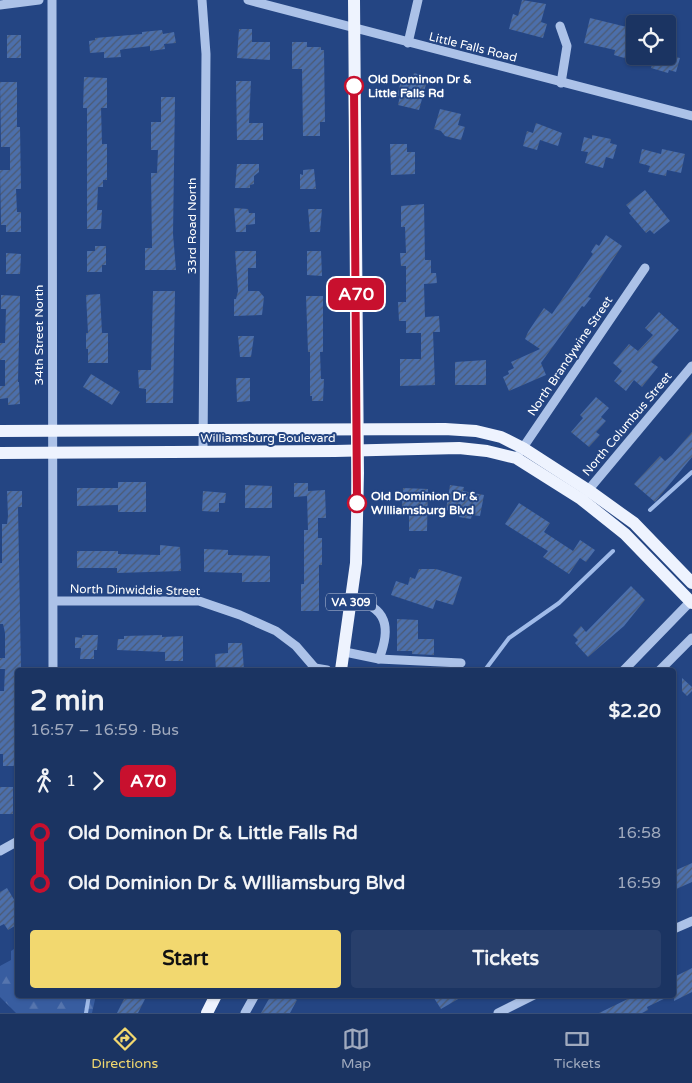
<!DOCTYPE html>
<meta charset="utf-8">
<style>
:root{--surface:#1b3462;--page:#283f6b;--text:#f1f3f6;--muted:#a0aabe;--line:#394f77;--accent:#f2d86f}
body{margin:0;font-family:"Varela Round",sans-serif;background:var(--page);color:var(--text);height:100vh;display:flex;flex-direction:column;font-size:19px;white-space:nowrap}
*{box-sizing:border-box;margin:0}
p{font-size:16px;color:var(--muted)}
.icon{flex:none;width:28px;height:28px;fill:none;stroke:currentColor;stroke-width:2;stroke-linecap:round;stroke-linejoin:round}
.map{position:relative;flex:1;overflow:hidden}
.side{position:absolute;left:15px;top:668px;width:661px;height:330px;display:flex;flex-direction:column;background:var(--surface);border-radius:5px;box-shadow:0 1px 4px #0004,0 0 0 1px var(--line)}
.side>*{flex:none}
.badge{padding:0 10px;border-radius:8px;font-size:18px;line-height:32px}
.buttons{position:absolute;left:626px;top:15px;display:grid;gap:10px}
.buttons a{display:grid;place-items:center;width:50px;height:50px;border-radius:5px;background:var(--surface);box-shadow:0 1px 4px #0004,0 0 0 1px var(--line);font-size:25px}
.map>.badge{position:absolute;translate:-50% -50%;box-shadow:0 0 0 2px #fff}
.legs{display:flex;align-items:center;gap:8px;height:55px;padding:0 15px;font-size:16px}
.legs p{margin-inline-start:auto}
.summary{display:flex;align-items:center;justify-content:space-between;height:85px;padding:0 15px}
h1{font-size:28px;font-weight:800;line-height:38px}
.cta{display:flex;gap:10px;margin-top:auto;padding:10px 15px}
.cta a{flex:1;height:58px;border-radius:5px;background:var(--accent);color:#111;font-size:20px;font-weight:800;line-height:58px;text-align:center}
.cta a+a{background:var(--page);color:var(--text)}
ul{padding:0 15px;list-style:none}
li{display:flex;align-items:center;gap:18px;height:50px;font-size:19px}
li i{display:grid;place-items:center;width:8px;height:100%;margin:0 6px;background:currentColor}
li i::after{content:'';width:12px;height:12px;margin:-6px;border:4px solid;border-radius:50%;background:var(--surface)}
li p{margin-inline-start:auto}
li:first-child i{background:linear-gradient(#0000 50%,currentColor 0)}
li:last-child i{background:linear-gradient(currentColor 50%,#0000 0)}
.tabs{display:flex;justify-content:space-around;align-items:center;height:70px;border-top:1px solid var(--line);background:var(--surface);font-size:14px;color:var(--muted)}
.tabs a{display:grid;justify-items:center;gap:2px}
.tabs .current{color:var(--accent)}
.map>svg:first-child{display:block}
.forest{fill:url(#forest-firs)}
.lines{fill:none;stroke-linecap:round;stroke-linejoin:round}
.stream{stroke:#a0bbe9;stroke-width:4}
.building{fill:url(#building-hatch)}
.minor{stroke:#acc2e8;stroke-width:9}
.major{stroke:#eef3fe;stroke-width:12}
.line-1-casing{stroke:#fff;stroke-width:11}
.line-1{stroke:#c8102e;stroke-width:8}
.stop-1-dot{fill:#fff;stroke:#c8102e;stroke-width:2.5}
.labels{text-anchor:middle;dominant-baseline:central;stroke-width:4;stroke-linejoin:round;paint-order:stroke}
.shield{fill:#244583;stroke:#bdc7da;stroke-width:1}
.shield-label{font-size:11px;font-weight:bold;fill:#fff}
.street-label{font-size:12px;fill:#fff;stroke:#244583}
.stop-label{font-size:12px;font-weight:bold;fill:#fff;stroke:#244583;text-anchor:start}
</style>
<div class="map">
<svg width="692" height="1013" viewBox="0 0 692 1013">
<defs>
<pattern id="forest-firs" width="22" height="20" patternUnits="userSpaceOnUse" patternTransform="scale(1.25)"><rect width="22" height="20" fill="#385da0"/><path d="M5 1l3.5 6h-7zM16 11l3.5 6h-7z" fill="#5675ae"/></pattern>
<pattern id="building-hatch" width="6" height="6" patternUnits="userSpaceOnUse" patternTransform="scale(1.25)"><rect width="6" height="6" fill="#4c6fab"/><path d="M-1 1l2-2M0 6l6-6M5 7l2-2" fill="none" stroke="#4c5a72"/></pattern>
</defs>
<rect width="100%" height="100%" fill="#244583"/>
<polygon class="forest" points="17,947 18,995 96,995 92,1013 16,1013 0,997 0,966 11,960 11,951"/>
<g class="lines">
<g class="stream">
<polyline points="650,510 692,472"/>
<polyline points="485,670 509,638 559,603 613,551"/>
<polyline points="86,1013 89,995"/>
</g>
</g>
<g class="building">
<polygon points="522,0 546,4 541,22 547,24 543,38 509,29 513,14 518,16"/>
<polygon points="590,18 635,29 628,59 614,55 615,50 584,43"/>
<polygon points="239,29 252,29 252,42 270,42 270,60 237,58"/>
<polygon points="162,30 163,34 174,32 176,43 164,44 165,49 150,51 150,46 125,49 120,50 121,57 104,58 104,52 90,53 89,41 95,40 95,38 142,34 142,32"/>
<rect x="7" y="35" width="14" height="23"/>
<polygon points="292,42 307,42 307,47 321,47 321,50 324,50 325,122 320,122 320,136 303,136 302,69 292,69"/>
<polygon points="668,55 680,58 676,72 669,70 668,73 651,68 652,65 633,60 633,56"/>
<polygon points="414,73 428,77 419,110 398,105 400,96 397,96 401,81 411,83"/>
<polygon points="84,77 107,78 107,108 101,108 102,144 107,144 107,180 103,180 103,187 98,187 97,210 102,210 101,229 87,229 87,108 83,108"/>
<polygon points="236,81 251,81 249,123 263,123 263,140 237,140"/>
<polygon points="0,82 17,82 17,127 20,127 21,189 16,189 17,212 21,212 21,232 6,232 6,225 1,225 0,170 10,170 10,147 1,147"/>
<polygon points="161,97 175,97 173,234 176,270 145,270 145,248 152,248 151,173 157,173 158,150 151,150 151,122 161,122"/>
<polygon points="440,109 461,114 458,125 465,127 461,140 445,136 441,131 434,129"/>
<polygon points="536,123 562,133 558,146 540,140 537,150 523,146 527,131 533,133"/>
<polygon points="592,135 611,139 610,143 617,145 613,159 606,157 603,168 585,163 588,152 581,151 584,137 592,139"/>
<polygon points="390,144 407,144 407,152 415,152 415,174 391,175"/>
<polygon points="642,149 661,154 662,149 685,154 681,173 667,170 666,176 648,172 650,166 639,163"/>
<polygon points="237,164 259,164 259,172 254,176 254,184 250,185 250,188 235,188"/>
<polygon points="314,169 316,189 300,189 300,174 303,175 303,170"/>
<polygon points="645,190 670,221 654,234 650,230 646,233 629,213 631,211 626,205"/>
<polygon points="424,204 425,260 431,260 431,273 436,273 437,283 424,284 425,317 439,316 440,332 433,332 435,385 400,386 400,359 421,359 421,333 406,333 406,321 399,321 398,302 406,302 406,266 401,266 400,253 406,253 405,227 401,227 401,206"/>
<polygon points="234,208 248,209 249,213 255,213 255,224 246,225 246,232 236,232"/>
<polygon points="308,209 322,209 320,232 310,232"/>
<polygon points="606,235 622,246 588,297 591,298 584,307 582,306 541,363 546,375 509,391 503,377 509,374 508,371 514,368 511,362 540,349 525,339 528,332 544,308 552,314 593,254 591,252 596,244 599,246"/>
<polygon points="95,246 106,246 106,265 102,265 102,272 87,272 87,251 95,251"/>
<polygon points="235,251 256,251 256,268 248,268 248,291 259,291 264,297 262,315 234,316 234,299 236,299 238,291"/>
<polygon points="307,251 321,251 322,276 307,275"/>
<polygon points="6,253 21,254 20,274 6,274"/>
<polygon points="153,291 175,291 173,403 146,403 146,389 139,388 138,370 151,370"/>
<polygon points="100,294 102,333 108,333 108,363 88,363 88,349 86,349 86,333 88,333 86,295"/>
<polygon points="1,295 20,296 18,382 19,382 20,404 8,405 8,398 0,399 0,386 5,386 5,360 0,360 0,343 5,343 6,309 1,309"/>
<polygon points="306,296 323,296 323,352 320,352 321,379 324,379 323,401 312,401 312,396 310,396 310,352 308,352"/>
<polygon points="659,312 679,330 651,362 658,367 642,387 634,380 626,391 614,381 622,371 613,363 629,344 638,351 653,335 645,328"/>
<polygon points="238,336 254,336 251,357 240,357"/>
<polygon points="486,360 486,385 455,385 455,362"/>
<polygon points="91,374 120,392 112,405 83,387"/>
<polygon points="236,378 250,378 250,401 237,402"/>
<polygon points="596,397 609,408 601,417 606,421 596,432 600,435 589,447 571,432 583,418 580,415"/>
<polygon points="692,432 692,457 655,502 634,484 660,456 665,461 672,455"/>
<polygon points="118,482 146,482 146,512 118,512 118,505 77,506 77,488 118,488"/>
<polygon points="294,483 308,483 308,491 325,490 326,518 318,518 318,538 322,538 322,565 319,565 319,611 301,611 301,584 304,584 304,530 308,530 307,496 294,497"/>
<polygon points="245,485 272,486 272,508 245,508"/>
<polygon points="450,485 464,487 463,491 484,495 480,516 472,515 471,519 459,517 459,513 446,510"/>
<polygon points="403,488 428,489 427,531 409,531 409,507 402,507"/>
<polygon points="7,491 22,491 22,507 18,507 21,670 18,670 18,761 16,761 16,766 3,766 3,754 0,754 0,691 4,691 5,669 0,669 0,658 5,658 5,633 3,624 0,624 0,563 2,563 2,524 7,524 8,516"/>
<polygon points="203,491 226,493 225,503 219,503 219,512 202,511"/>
<polygon points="519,503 550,523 544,532 573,551 580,540 595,550 586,562 580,558 569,574 543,557 548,551 505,524"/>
<polygon points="160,545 180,547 181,571 117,573 117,568 77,568 77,551 118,551 118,554 160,555"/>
<polygon points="204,549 228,550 228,555 270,556 270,582 242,582 242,573 204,572"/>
<polygon points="419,569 436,569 462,577 453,605 436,600 433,609 391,595 396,581 408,585 410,577 415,579"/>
<polygon points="631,586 645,600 624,626 588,657 575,643 578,640 573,635 581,626 586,632"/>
<polygon points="397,619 418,620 418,639 434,639 434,655 412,654 412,651 397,651"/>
<polygon points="82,635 98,635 97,650 94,650 94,659 80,659 81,648 75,648 75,637 82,638"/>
<polygon points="162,635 162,637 183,636 183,661 165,661 165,652 117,650 118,639 124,639 124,636"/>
<polygon points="228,643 242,643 244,670 216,670 215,654 228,653"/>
<polygon points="682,678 692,687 692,691 687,696 682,691"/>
<rect x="0" y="787" width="13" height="27"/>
<polygon points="692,863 692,882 674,890 674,871"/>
<polygon points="7,888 18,906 18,924 8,930 4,924 0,926 0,892"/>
<polygon points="692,968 692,992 674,1001 674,977"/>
<polygon points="126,995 138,995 145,999 138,1013 117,1013"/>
<polygon points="271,995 288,995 297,1000 290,1013 261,1013"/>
<polygon points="432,995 465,995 441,1009"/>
<polygon points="636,995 672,995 647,1007 648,1010 642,1013 599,1013"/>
</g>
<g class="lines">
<g class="minor">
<polyline points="52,0 53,670"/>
<polyline points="202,0 206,54 203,452"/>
<polyline points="248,0 692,116"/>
<polyline points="0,5 39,0"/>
<polyline points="560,26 567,46 561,83"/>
<polyline points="408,43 418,0"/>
<polyline points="520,452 645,268"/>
<polyline points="585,494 692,366"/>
<path d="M 351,600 C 388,606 391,628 379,659"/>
<polyline points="54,601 199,601 240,615 276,631 296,646 315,668"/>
<polyline points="345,652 379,659 461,663"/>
<polyline points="311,670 315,668 327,670"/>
<polyline points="624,670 692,600"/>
<polyline points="660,670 692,638"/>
<polyline points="0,851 18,841"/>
<polyline points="674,929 692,921"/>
<polyline points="245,1013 255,995"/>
<polyline points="498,1013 534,995"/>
</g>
<g class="major">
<polyline points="0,431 445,429 476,431 501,437 523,448 588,490 634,523 692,583"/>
<polyline points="0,453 335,451 459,448 487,451 516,458 581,499 625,534 692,603"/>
<polyline points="341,670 356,563 358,473 354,0"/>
<polyline points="207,1013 216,995"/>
</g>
</g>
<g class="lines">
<g class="line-1-casing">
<polyline id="line-1" points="354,86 357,503"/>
</g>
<use href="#line-1" class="line-1"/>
</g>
<g class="stop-1-dot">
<circle cx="354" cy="86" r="9"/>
<circle cx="357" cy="503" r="9"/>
</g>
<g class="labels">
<rect class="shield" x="326" y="593.5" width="50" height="17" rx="4"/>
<g class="shield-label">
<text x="351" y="602">VA 309</text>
</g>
<g class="street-label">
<text transform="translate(473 47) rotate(14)">Little Falls Road</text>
<text transform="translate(192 226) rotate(-90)">33rd Road North</text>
<text transform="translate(39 335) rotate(-90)">34th Street North</text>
<text transform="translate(570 356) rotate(-56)">North Brandywine Street</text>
<text transform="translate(627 424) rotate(-50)">North Columbus Street</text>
<text x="268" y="438">Williamsburg Boulevard</text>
<text transform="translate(135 590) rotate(1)">North Dinwiddie Street</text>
</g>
<g class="stop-label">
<text x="368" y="79">Old Dominon Dr &amp;<tspan x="368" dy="14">Little Falls Rd</tspan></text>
<text x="371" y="496">Old Dominion Dr &amp;<tspan x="371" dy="14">WIlliamsburg Blvd</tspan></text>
</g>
</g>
</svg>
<div class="buttons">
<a><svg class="icon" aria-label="locate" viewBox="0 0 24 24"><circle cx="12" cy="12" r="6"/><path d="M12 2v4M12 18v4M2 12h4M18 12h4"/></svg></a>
</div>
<b class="badge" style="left:356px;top:294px;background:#c8102e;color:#fff">A70</b>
<section class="side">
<div class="summary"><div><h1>2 min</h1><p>16:57 – 16:59 · Bus</p></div><b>$2.20</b></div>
<div class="legs"><svg class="icon" aria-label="walk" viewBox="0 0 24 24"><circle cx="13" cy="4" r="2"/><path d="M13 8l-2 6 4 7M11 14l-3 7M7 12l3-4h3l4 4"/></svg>1<svg class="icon" aria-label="forward" viewBox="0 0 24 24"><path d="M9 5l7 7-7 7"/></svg><b class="badge" style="background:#c8102e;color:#fff">A70</b></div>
<ul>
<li><i style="color:#c8102e"></i><b>Old Dominon Dr &amp; Little Falls Rd</b><p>16:58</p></li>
<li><i style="color:#c8102e"></i><b>Old Dominion Dr &amp; WIlliamsburg Blvd</b><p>16:59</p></li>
</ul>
<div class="cta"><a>Start</a><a>Tickets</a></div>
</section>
</div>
<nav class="tabs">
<a class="current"><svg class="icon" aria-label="directions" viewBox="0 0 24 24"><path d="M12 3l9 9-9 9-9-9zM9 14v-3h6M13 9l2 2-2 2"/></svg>Directions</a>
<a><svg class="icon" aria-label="map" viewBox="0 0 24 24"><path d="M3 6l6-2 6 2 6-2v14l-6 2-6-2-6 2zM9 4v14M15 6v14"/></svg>Map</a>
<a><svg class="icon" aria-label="tickets" viewBox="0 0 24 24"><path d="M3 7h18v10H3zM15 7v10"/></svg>Tickets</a>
</nav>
